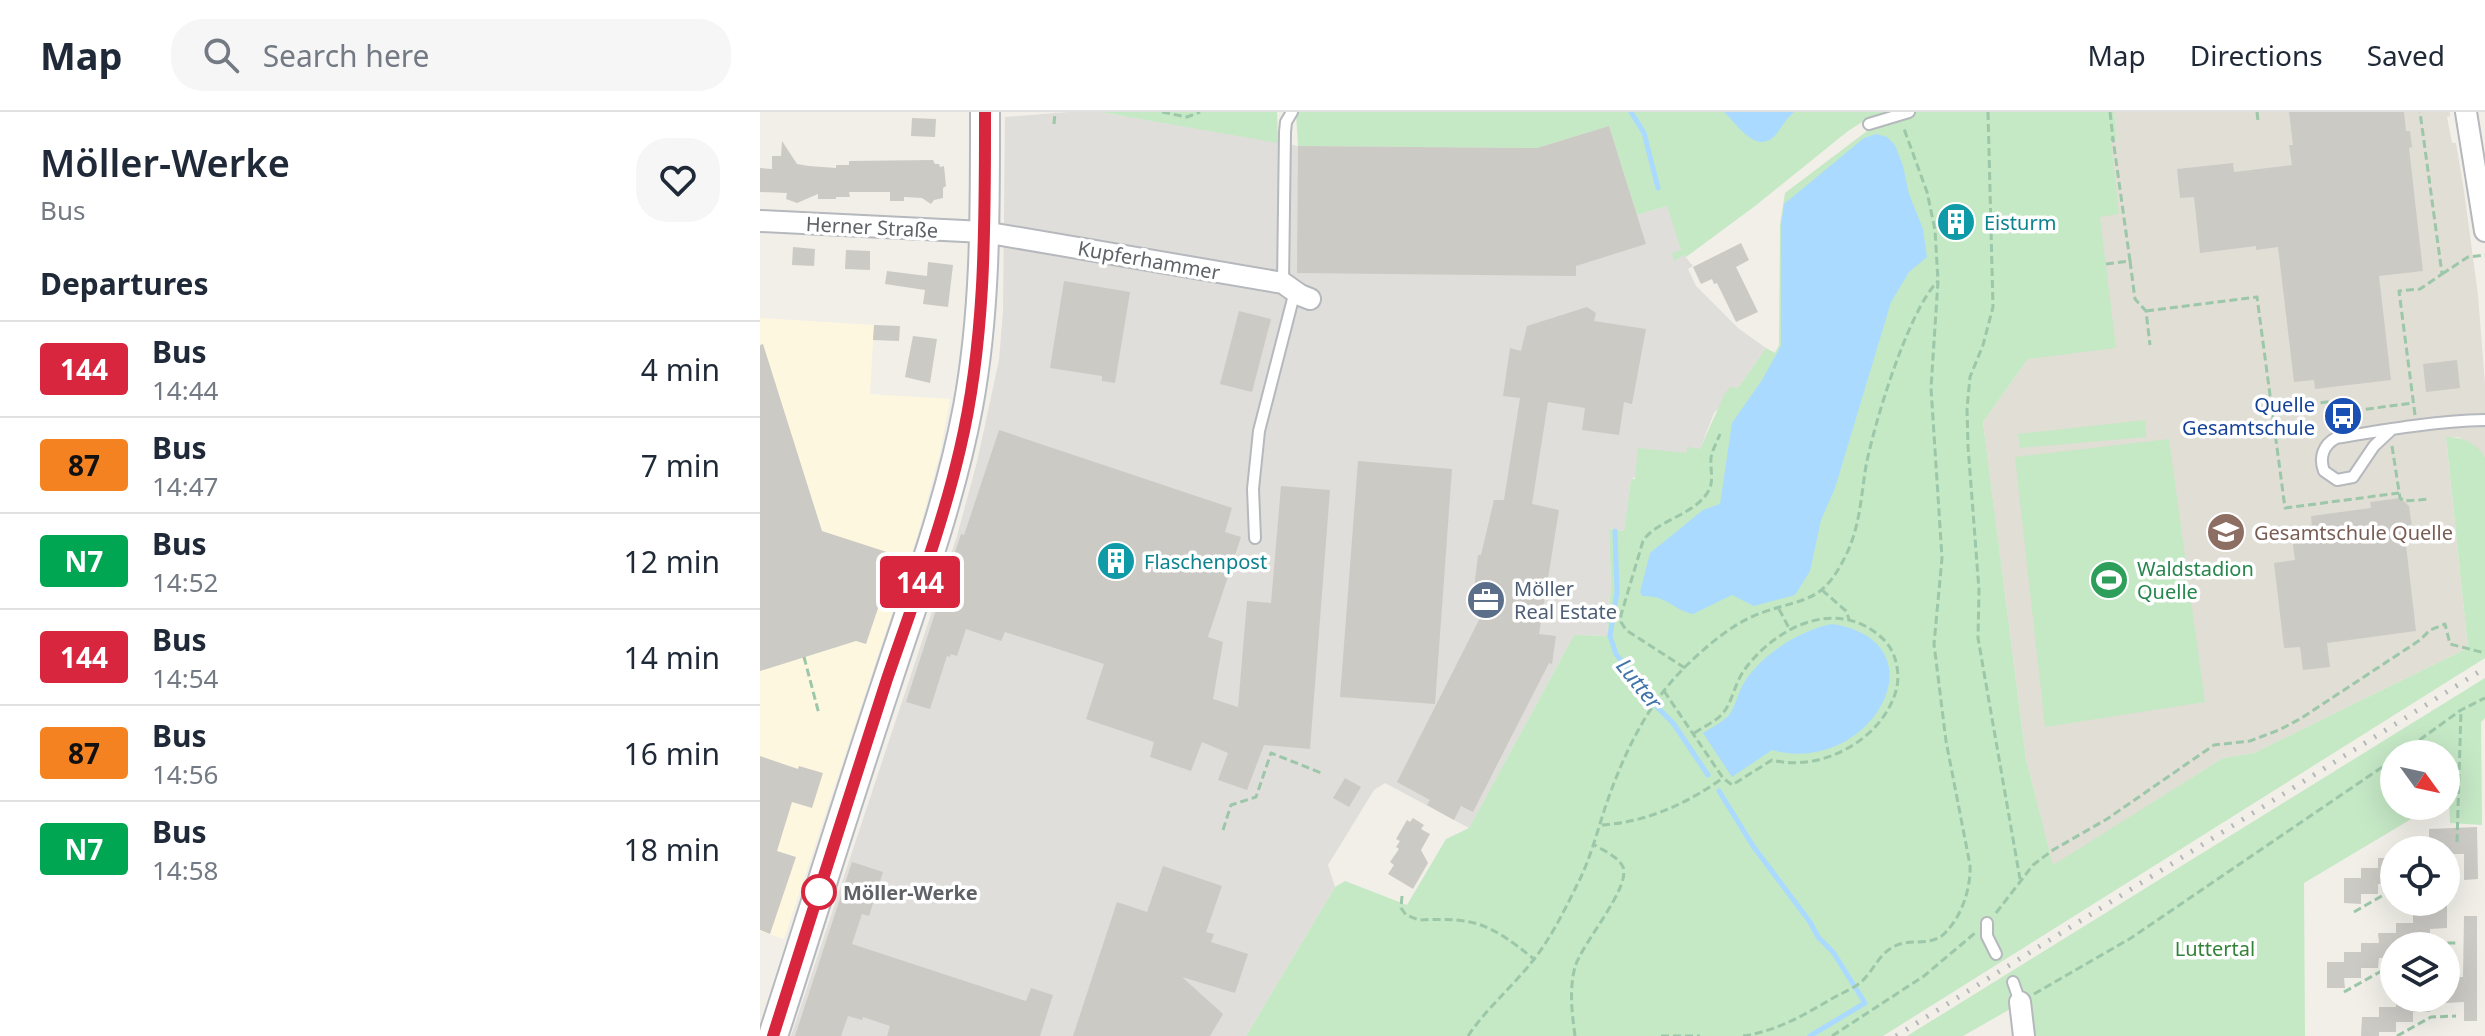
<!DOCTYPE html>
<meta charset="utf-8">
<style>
:root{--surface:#fff;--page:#f6f6f7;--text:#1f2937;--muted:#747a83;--line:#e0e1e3}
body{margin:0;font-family:"Noto Sans",sans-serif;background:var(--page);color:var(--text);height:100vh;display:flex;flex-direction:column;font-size:30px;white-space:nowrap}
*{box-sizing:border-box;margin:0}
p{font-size:26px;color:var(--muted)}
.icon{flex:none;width:44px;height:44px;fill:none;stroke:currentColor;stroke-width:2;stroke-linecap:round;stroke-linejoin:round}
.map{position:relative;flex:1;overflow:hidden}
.details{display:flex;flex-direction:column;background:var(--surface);width:760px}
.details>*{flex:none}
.badge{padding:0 16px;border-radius:6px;font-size:28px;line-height:52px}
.needle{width:52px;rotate:123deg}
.buttons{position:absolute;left:1620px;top:628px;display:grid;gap:16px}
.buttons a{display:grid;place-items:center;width:80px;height:80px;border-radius:50%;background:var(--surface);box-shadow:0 8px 32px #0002;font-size:40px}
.map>.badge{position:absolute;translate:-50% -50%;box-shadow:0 0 0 4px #fff}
h2{padding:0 40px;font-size:30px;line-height:72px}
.round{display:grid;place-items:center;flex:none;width:84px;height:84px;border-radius:32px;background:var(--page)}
.overview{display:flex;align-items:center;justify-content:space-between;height:136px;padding:0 40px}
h1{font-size:38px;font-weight:600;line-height:60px}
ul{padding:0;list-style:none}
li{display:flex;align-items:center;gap:24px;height:96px;padding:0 40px;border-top:2px solid var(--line)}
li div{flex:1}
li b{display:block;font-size:30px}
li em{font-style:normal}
li .badge{min-width:88px;font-weight:700;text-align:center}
header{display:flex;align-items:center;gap:48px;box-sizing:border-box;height:112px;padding:0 40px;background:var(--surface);border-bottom:2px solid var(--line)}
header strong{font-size:38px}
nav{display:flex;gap:44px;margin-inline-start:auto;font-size:28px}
.search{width:560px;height:72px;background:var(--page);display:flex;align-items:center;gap:20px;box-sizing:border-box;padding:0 28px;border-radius:32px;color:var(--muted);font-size:30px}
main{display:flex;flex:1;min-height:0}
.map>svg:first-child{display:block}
.commercial{fill:#fef7e0}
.industrial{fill:#e0deda}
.education{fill:#e1ded6}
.green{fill:#c5e8c5}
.water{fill:#aadaff}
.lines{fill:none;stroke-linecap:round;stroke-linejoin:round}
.stream{stroke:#aadaff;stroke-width:5}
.building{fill:#cccac5}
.lane-casing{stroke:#b5b8bc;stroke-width:14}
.street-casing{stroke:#b5b8bc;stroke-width:24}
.secondary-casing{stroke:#b6babf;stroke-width:32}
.path{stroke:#9cc7a9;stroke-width:3;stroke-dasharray:8 4;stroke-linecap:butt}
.lane{stroke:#fff;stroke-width:10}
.street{stroke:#fff;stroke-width:20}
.secondary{stroke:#fff;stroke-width:28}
.rail{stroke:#b6b7b8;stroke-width:5;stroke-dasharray:2 10;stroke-linecap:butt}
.line-casing{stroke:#fff;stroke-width:18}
.line{stroke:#d7263d;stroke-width:12}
.stop-dot{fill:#fff;stroke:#d7263d;stroke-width:4}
.labels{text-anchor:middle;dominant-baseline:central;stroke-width:7;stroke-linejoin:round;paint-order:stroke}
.culture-label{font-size:20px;fill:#0d838f;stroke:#fff;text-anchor:start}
.street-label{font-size:20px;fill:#5f6368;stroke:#fff}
.transit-label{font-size:20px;fill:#164399;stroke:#fff;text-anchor:end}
.education-label{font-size:20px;fill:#785e54;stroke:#fff;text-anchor:start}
.leisure-label{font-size:20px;fill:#27864d;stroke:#fff;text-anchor:start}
.service-label{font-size:20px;fill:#4e5e75;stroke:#fff;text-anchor:start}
.stop-label{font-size:20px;font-weight:bold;fill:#5f6368;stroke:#fff;text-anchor:start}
.park-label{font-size:20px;fill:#348238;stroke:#fff}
.water-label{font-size:22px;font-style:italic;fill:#4174aa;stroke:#fff}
</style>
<header>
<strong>Map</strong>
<div class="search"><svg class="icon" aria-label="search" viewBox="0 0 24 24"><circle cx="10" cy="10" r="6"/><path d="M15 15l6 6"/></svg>Search here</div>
<nav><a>Map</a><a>Directions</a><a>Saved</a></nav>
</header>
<main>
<section class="details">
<div class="overview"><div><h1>Möller-Werke</h1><p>Bus</p></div><a class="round"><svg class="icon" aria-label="heart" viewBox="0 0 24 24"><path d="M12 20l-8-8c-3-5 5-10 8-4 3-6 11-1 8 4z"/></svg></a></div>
<h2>Departures</h2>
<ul>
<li><span class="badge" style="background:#d7263d;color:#fff">144</span><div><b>Bus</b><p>14:44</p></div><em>4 min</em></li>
<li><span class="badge" style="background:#f58220;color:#111">87</span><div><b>Bus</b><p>14:47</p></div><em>7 min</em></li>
<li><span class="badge" style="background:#00a651;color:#fff">N7</span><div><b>Bus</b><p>14:52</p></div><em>12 min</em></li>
<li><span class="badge" style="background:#d7263d;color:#fff">144</span><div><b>Bus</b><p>14:54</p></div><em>14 min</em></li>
<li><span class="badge" style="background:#f58220;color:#111">87</span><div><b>Bus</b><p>14:56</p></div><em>16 min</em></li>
<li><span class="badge" style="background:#00a651;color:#fff">N7</span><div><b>Bus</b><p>14:58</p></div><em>18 min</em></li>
</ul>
</section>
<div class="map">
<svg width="1725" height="924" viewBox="0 0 1725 924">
<rect width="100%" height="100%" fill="#f1efe8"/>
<polygon class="commercial" points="0,206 114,213 110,282 190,287 180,341 158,422 24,827 0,819"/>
<polygon class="industrial" points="308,0 340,0 539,34 777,36 849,14 877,103 907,94 922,138 915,148 924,143 933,154 928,157 936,174 978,216 1006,236 980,273 954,301 940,337 871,367 864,419 849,417 851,473 847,524 814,523 709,716 625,671 614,678 568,753 575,775 486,924 31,924 197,424 217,350 239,248 243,199 245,5"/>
<polygon class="education" points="1354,0 1690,0 1690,4 1687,5 1692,31 1696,31 1704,79 1718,183 1725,272 1725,345 1714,333 1698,325 1686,326 1708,536 1494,641 1463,646 1293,754 1266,647 1223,310 1268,247 1343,29 1357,26"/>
<g class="green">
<polygon points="340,0 517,0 518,31"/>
<path d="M 536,0 L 1354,0 L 1357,26 L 1351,28 L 1359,102 L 1340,105 L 1356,236 L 1268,247 L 1223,310 L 1266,647 L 1293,753 L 1463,646 L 1494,641 L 1708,536 L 1686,325 C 1703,325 1715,330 1725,345 L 1725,546 L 1123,924 L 486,924 L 575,775 L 585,769 L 647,793 L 686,727 L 709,716 L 814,523 L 847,524 L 851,473 L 849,417 L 864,419 L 871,367 L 875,367 L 878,336 L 926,341 L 928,335 L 940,337 L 965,281 L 970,275 L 977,276 L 980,273 L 1006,236 L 1015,241 L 1019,233 L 1020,113 L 1025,81 L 1111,16 L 1107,7 L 1088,19 L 995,94 L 926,145 L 924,143 L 914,149 L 912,141 L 921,138 L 907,94 L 877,103 L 849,14 L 777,36 L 538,34 Z"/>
<polygon points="1385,308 1386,325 1260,336 1258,322"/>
<polygon points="1409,327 1445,590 1285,615 1255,345"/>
<polygon points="1725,566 1725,606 1721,610 1722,713 1690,711 1689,686 1686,687 1686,642 1634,642 1634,694 1673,694 1544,771 1545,924 1256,924 1252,896 1203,924 1147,924"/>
</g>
<g class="water">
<path d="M 964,0 L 1034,0 C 1026,7 1023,13 1017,21 C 998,46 977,12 964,0 Z"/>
<path d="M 1116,22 L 1127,25 L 1135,33 L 1143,54 L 1149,82 L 1163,117 L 1167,145 L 1149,160 L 1131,190 L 1075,376 L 1061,408 L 1050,459 L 1035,483 L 994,494 L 972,483 L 933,502 C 910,497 910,484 882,484 L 880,480 L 890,441 L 943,398 L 960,392 L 972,311 L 1002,268 L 1021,234 L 1021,114 L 1024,92 L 1104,26 Z"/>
<path d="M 1072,512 C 1187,530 1110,666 1012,638 L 972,665 L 943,621 C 951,616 963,610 969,603 C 976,594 978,580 985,569 C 1003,542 1040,518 1072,512 Z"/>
</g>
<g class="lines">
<g class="stream">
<polyline points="871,0 884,21 898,76"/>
<polyline points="855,419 857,480 850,524 856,542 898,596 913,611 948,663"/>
<polyline points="959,679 993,734 1050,810 1058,825 1073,840 1105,891 1050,924"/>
</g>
</g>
<g class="building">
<polygon points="1529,0 1644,0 1646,19 1650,19 1652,35 1649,36 1663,159 1619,164 1631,268 1555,277 1554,268 1534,270 1518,135 1496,138 1496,134 1440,141 1434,85 1420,86 1417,57 1473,51 1474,60 1532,53 1529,33 1533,33"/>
<polygon points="152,6 176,7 175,25 151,24"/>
<polygon points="849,14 886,132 816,154 816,164 537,161 538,34 777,36"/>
<polygon points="22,29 37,52 49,54 76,56 76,53 89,53 89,49 173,48 175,52 179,52 180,55 184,54 186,74 183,76 183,86 174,88 171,92 162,86 144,85 144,89 130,89 130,80 89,80 90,85 76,85 76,87 58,87 58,82 37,91 26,87 27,81 0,80 0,56 12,57 12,44 21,44"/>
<polygon points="981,131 989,148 976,155 998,200 976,210 957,171 954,172 952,167 941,172 933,155"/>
<polygon points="33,135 55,137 54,154 32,153"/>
<polygon points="86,138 110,139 110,158 85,157"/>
<polygon points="168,150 193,153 188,195 163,192 165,178 125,172 127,159 167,164"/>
<polygon points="304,169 370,180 355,271 342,269 342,264 290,256"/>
<polygon points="827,195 836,201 834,209 886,217 872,292 864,290 859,323 822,318 825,296 788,290 772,392 799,398 779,522 796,524 792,552 789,551 713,700 701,694 694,708 667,693 670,688 637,670 722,502 711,501 718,443 721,443 734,388 744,388 760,286 743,284 750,236 761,239 767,214"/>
<polygon points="479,199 511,207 492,280 460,272"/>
<polygon points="114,213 140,214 139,229 113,228"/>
<polygon points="153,224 177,227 170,271 145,265"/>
<polygon points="3,232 62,419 136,443 106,532 96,529 0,559 0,233"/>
<polygon points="1697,248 1700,276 1666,280 1663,252"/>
<polygon points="239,318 472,396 465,420 481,425 448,525 463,530 453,587 478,595 487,489 511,491 521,374 570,378 550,637 504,633 487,678 458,668 468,641 442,630 431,659 399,648 390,645 394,630 326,607 344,552 245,520 241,529 206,517 197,544 191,542 190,545 187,544 170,597 146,590 197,434 201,422 204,423"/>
<polygon points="598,349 692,357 675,592 580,585"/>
<polygon points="1640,386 1649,394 1652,415 1644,416 1656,519 1567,531 1570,555 1543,558 1540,535 1524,536 1514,451 1535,448 1531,418 1552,415 1551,404 1611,396 1610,390"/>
<polygon points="0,644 38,657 39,654 63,661 52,696 32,690 17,739 36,745 10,822 0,818"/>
<polygon points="585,666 601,675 589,695 573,686"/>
<polygon points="653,706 664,713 661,717 670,722 661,738 668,751 653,777 628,762 634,753 630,750 639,737 636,735 640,729 636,727 647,708 650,710"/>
<polygon points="1717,715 1718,767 1704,768 1704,742 1686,742 1686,738 1669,738 1669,717"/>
<polygon points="1618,746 1634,746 1634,772 1618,772 1618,782 1601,782 1601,792 1584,791 1584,766 1601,766 1601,756 1618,756"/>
<polygon points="92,750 123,760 109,804 102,802 92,832 266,889 271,876 293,883 280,924 127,924 130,914 103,905 102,908 88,904 81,924 35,924"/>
<polygon points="403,754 462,774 446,820 454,822 451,830 488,842 475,881 422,865 463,902 450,924 313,924 357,790 387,800"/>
<polygon points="1670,791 1687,791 1687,816 1670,817 1670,826 1653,826 1653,834 1634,834 1634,846 1619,846 1618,856 1601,856 1601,866 1584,866 1585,876 1567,876 1567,850 1584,850 1584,840 1601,840 1601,831 1619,831 1618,821 1636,821 1636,811 1653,811 1653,801 1670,801"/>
<polygon points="1704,804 1717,804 1717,909 1704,909 1704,890 1686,891 1686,865 1703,865"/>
<polygon points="1636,886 1670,886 1670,900 1653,900 1653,910 1636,910 1636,920 1619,920 1619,924 1601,924 1602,905 1619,905 1619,895 1636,895"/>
</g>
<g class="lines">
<g class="lane-casing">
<g id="lane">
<polyline points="1109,12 1149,0"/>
<polyline points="523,171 525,20 526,10 532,0"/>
<path d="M 1630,319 L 1614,334 L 1593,365 L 1577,368 L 1564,359 C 1559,346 1563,333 1576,326 C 1624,318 1676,309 1725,308"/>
<polyline points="495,426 493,377 499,319 535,179"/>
<polyline points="1227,811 1227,824 1236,842"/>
<polyline points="1253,870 1260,890"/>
</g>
</g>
<g class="street-casing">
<g id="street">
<polyline points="1706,0 1725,119"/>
<polyline points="0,109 224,120 523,171 540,183 550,187"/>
<polyline points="1260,890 1264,924"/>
</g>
</g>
<g class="secondary-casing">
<path id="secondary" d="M 13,924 C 51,807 87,690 126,573 C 156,481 190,390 208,295 C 226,198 225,98 225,0"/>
</g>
<g class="path">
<polyline points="402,0 427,5 440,0"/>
<polyline points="1228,0 1233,195 1223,233 1210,265 1207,297 1208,334 1219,478 1218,526 1260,767"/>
<polyline points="1350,0 1353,27 1351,28"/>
<polyline points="1497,0 1498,9"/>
<polyline points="294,12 295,0"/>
<polyline points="1370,149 1375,187 1386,199 1390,233"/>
<polyline points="1346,152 1370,149 1353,27"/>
<polyline points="1682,162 1708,145 1725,143"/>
<polyline points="1386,199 1497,185 1525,396 1639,381"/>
<polyline points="1513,297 1574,289 1592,299 1653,291"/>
<polyline points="1655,303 1639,179 1660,177 1682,162 1660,0"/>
<polyline points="1632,334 1640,386 1644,389 1670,387"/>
<polyline points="1062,478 1086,499 1089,507"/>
<polyline points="1019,497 1030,518"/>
<polyline points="44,545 59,602"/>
<path d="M 925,556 L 866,518 L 861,510 L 861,503 L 883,429 C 896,408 936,403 949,378 C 954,368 950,357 951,346 C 952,338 957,330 960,322"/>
<path d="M 904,579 L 963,666 L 972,673 L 1012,648 C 1061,661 1125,627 1137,575 C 1140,557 1135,537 1121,525 C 1076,485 1016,515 985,557 C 975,570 972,591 963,601 C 956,610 942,615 933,622"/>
<polyline points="1640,642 1701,598 1725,586"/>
<path d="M 842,713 C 887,710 926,692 963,666"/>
<polyline points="463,718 471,693 496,685 511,641 564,662"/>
<polyline points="1697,730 1701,598"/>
<polyline points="1686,756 1697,756"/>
<path d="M 642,784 L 641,796 L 646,803 L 659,808 C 716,805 730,812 774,847"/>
<polyline points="1594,800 1634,777"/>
<polyline points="1236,801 1273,753 1293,738 1347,707 1454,633 1490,629 1519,618 1540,607 1660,528 1670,518 1685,512 1690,532 1725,541"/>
<polyline points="1664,834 1670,831 1696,831"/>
<polyline points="1584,880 1634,852"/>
<polyline points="1274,882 1371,826 1634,647"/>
<path d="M 708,924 C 726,897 751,876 771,851 C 791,827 806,795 820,767 C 831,744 838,717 846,693 C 864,641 887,592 927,553 C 948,533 973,511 1001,501 C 1046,485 1062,492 1086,443 C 1100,415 1101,384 1106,354 C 1114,312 1148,199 1178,169"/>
<path d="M 815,924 C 812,901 809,878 815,855 C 822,831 871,776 863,755 C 858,744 842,738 833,732"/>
<polyline points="901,924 940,924"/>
<path d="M 983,924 C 1017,919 1044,903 1073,886 C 1082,881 1092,877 1100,871 C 1113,860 1118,843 1133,835 C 1150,825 1170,836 1185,821 C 1202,804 1211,776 1210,753 L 1186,629 L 1174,532 L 1182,446 L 1171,276 L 1178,169 L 1175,118 L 1167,80 L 1143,14"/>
<polyline points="1072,924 1164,864 1215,821"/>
<polyline points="1637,924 1671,905 1696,904"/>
</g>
<use href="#lane" class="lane"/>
<use href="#street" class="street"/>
<use href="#secondary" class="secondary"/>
<polyline class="rail" points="1136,924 1725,556"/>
</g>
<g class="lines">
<g class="line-casing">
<path id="line" d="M 13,924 C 51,805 88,686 127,567 C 153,491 182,415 200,337 C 226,227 225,112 225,0"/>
</g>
<use href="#line" class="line"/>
</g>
<defs>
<g id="building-disc" transform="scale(2)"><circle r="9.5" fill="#0f9aa8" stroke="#fff"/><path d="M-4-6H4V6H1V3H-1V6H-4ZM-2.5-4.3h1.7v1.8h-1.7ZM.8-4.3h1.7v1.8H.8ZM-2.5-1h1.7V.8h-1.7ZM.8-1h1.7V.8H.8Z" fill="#fff"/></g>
<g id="bus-disc" transform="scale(2)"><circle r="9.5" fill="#1a4fb4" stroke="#fff"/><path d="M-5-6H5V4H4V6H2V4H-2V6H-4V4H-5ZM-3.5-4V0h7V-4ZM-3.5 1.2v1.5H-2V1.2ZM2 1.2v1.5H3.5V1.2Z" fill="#fff"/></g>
<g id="school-disc" transform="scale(2)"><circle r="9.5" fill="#8d6e63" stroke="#fff"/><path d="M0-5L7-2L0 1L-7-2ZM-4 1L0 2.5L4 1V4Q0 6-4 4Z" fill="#fff"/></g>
<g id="stadium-disc" transform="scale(2)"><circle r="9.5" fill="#2e9e5b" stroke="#fff"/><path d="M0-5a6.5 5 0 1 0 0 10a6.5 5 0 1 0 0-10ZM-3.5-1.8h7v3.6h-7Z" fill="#fff"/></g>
<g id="office-disc" transform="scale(2)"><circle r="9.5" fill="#5c6f8a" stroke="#fff"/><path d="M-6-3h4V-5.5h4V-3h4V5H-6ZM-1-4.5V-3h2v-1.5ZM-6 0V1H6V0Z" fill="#fff"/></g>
</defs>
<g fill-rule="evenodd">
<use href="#building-disc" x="1196" y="110"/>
<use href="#bus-disc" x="1583" y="304"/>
<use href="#school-disc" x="1466" y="420"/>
<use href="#building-disc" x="356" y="449"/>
<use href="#stadium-disc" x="1349" y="468"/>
<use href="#office-disc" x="726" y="488"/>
</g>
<circle class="stop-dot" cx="59" cy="780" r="16"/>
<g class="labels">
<g class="culture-label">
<text x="1224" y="110">Eisturm</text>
<text x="384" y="449">Flaschenpost</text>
</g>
<g class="street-label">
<text transform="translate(112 115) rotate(3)">Herner Straße</text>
<text transform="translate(389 148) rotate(10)">Kupferhammer</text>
</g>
<g class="transit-label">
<text x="1555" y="292">Quelle<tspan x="1555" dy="23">Gesamtschule</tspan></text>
</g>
<g class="education-label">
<text x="1494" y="420">Gesamtschule Quelle</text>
</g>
<g class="leisure-label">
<text x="1377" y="456">Waldstadion<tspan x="1377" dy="23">Quelle</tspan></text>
</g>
<g class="service-label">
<text x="754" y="476">Möller<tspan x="754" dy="23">Real Estate</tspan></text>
</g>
<g class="stop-label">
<text x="83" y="780">Möller-Werke</text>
</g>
<g class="park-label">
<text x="1455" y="836">Luttertal</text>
</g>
<g class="water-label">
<text transform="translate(880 571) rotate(51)">Lutter</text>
</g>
</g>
</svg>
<div class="buttons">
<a><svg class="needle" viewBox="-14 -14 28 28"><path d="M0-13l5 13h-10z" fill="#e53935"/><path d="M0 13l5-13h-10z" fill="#747a83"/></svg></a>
<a><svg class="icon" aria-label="locate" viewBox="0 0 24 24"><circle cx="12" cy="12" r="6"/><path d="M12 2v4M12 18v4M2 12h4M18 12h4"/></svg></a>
<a><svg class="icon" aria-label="layers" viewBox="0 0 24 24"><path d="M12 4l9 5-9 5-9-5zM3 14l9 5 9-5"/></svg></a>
</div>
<b class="badge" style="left:160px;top:470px;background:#d7263d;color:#fff">144</b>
</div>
</main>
